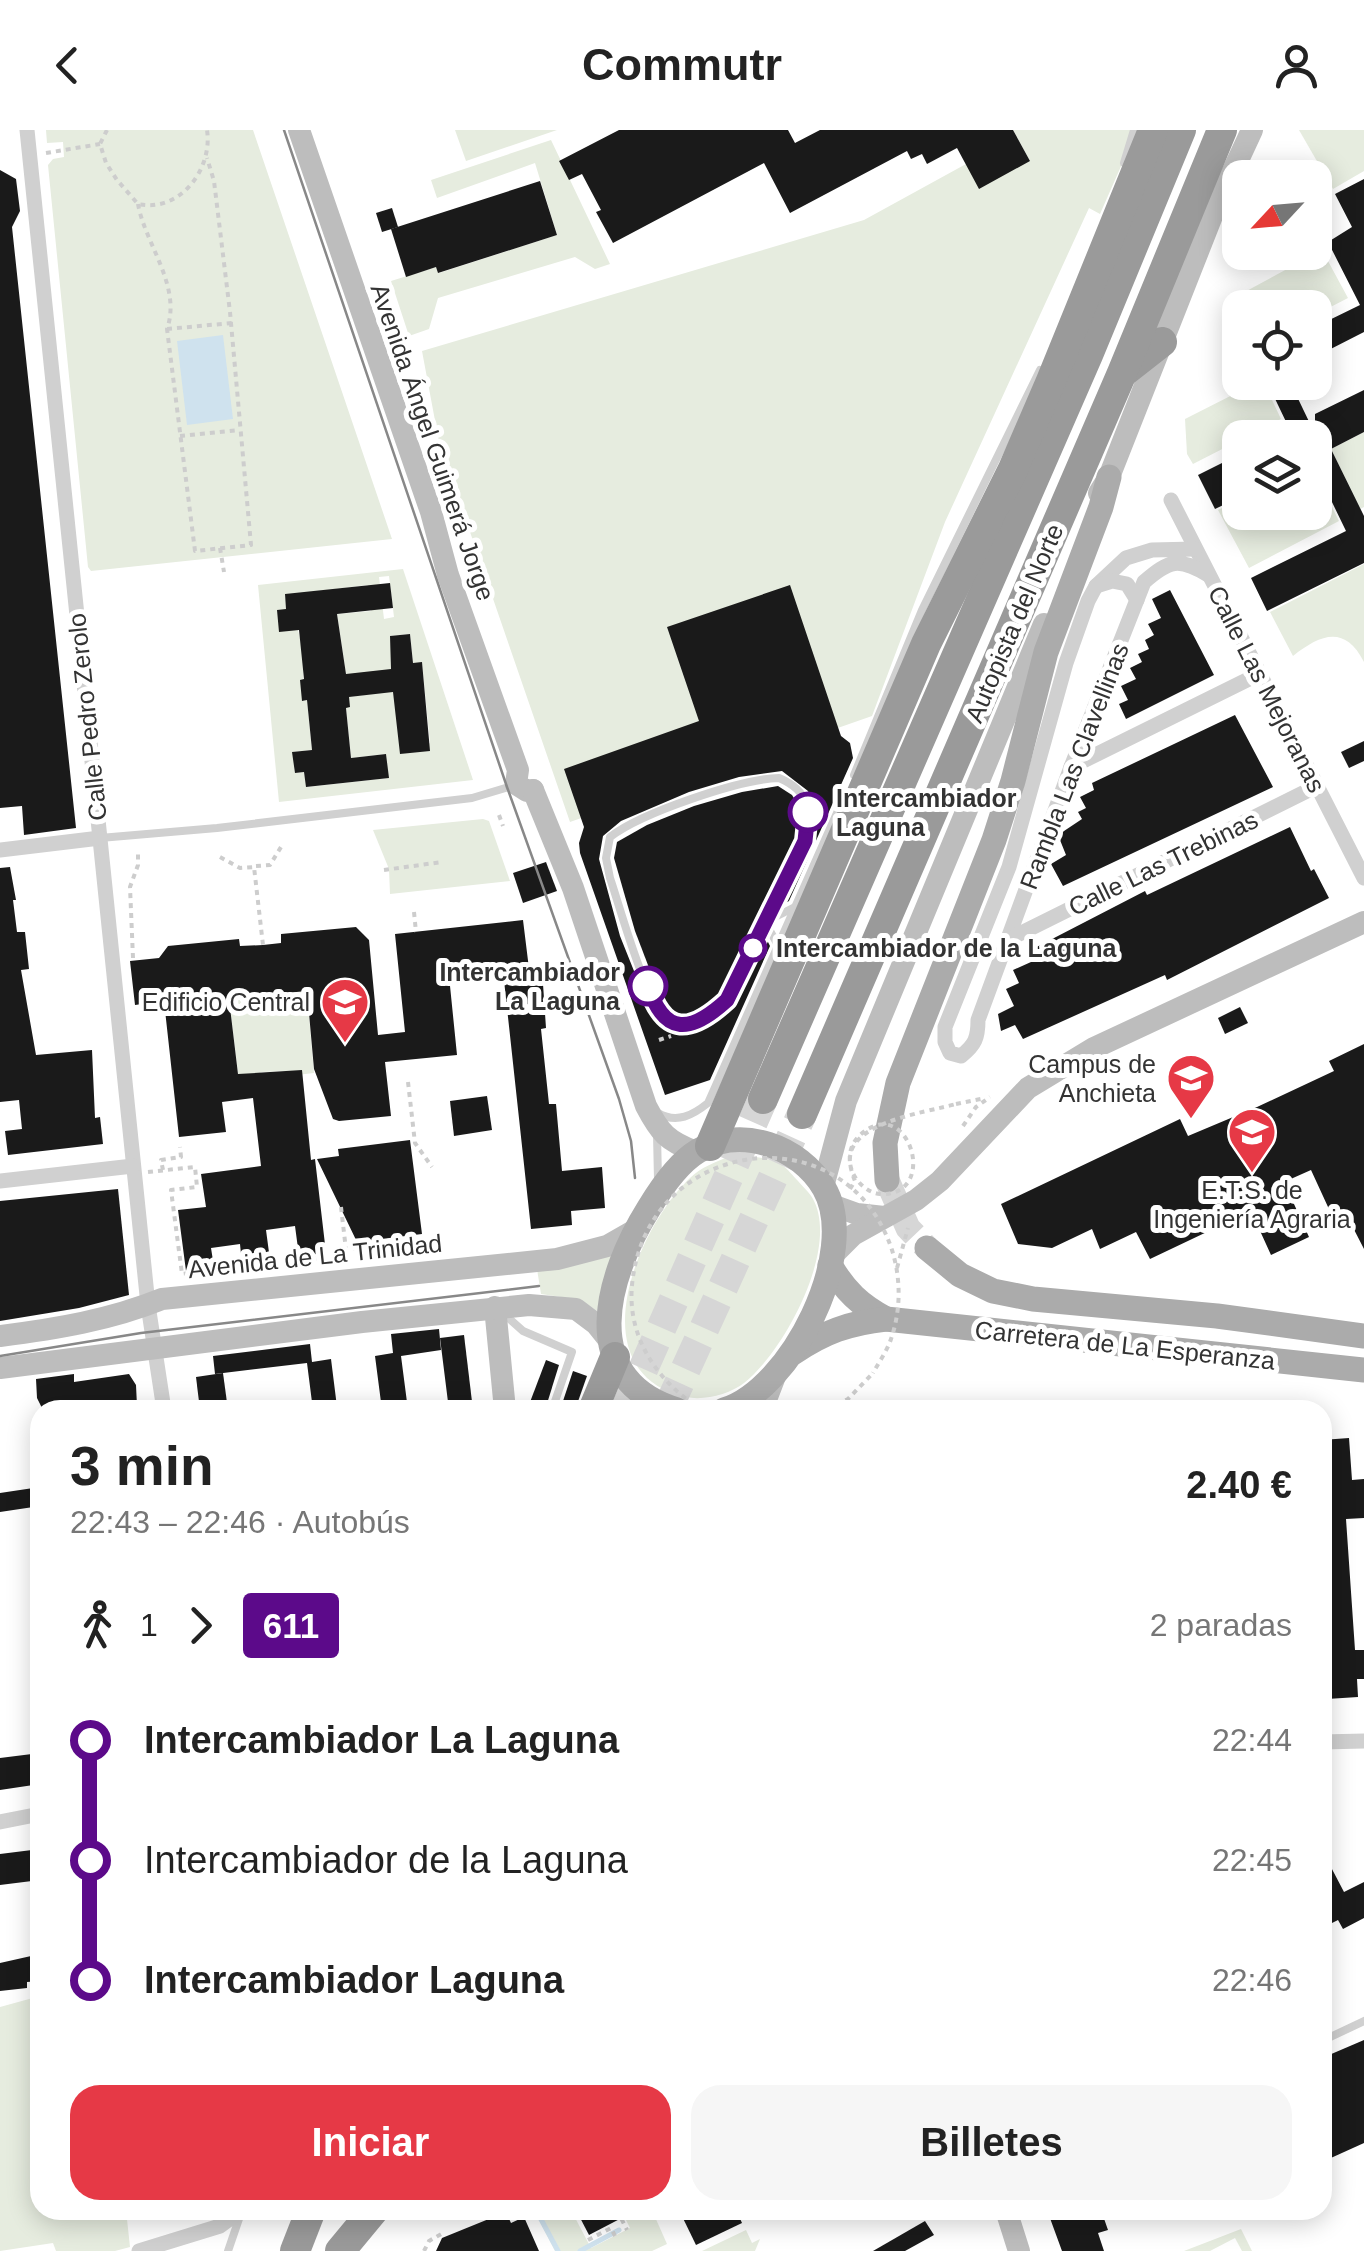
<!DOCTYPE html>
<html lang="es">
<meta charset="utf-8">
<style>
:root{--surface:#fff;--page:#f6f6f6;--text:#222;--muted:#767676;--accent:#e63946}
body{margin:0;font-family:Arial,sans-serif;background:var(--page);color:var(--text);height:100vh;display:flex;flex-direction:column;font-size:38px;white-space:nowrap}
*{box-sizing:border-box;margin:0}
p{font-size:32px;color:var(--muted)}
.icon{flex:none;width:55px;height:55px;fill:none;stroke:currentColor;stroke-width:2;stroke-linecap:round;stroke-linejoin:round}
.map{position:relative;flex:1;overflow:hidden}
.side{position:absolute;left:30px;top:1270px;width:1302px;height:820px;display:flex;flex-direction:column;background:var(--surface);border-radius:30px;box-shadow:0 5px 25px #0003}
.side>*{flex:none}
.badge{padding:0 20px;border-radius:8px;font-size:35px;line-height:65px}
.needle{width:65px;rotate:244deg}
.buttons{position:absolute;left:1222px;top:30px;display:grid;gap:20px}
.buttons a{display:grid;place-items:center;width:110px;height:110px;border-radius:20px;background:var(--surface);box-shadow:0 5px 25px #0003;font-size:50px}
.map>.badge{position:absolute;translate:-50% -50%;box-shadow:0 0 0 5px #fff}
.legs{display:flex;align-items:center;gap:15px;height:110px;padding:0 40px;font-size:32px}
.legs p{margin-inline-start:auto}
.overview{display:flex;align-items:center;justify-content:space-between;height:170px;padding:0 40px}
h1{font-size:55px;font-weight:600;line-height:75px}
.cta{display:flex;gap:20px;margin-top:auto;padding:20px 40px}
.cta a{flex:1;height:115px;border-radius:30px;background:var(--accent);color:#fff;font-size:40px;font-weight:600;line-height:115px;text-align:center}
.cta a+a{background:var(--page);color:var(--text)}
ul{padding:0 40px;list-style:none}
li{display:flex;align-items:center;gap:35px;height:120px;font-size:38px}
li i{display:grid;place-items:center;width:15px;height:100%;margin:0 12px;background:currentColor}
li i::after{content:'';width:25px;height:25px;margin:-12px;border:8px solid;border-radius:50%;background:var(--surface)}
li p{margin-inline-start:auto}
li:first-child i{background:linear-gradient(#0000 50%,currentColor 0)}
li:last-child i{background:linear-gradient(currentColor 50%,#0000 0)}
header{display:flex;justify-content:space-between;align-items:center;height:130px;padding:0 40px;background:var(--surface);font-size:45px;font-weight:600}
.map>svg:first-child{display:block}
.green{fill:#e6ecdf;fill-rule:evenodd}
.water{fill:#cfe2ee}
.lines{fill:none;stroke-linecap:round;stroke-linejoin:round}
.stream{stroke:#cfe2ee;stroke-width:5}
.building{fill:#1a1a1a}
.primary-tunnel{stroke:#d6d6d6;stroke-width:25;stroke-dasharray:25 12;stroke-linecap:butt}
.highway-tunnel{stroke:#d6d6d6;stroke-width:30;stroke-dasharray:30 15;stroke-linecap:butt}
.path{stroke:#cdcdcd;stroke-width:4;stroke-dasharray:5 5;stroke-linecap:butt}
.lane{stroke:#d0d0d0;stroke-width:8}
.street{stroke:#d0d0d0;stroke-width:15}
.secondary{stroke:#bdbdbd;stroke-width:22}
.primary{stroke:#ababab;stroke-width:25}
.highway{stroke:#9a9a9a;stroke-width:30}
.tram{stroke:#888;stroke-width:2.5}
.path-bridge{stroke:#cdcdcd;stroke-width:4;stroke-dasharray:5 5;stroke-linecap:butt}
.line-1-casing{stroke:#fff;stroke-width:22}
.line-1{stroke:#5c0a8a;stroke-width:15}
.stop-1-dot{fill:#fff;stroke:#5c0a8a;stroke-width:5}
.labels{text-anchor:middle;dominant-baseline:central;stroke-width:10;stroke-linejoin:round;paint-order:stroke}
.street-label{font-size:25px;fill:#333;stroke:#fff}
.stop-label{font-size:25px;font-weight:bold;fill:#333;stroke:#fff;text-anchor:start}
.poi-label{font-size:25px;fill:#333;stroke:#fff;text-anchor:end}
</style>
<header><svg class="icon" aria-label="back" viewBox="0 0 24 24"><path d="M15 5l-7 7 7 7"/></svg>Commutr<svg class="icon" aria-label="person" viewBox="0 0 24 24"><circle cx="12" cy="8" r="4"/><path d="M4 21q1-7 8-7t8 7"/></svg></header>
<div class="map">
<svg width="1364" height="2121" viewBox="0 0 1364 2121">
<rect width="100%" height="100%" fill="#fff"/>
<g class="green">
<polygon points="46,0 253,0 392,409 91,441 88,437 48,35 53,29 64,27 63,12 47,13"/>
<polygon points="455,0 557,0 466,31"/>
<polygon points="1013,0 1137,0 1100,84 1089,78 945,392 872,586 570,692 439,312 422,221 864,90 966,34 1030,31"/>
<polygon points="1299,0 1364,0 1364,41 1333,59"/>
<polygon points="551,10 610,134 595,139 575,127 438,168 429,199 409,206 391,151 436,137 439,143 557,105 535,33 437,68 431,50"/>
<polygon points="1322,120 1348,168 1315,185 1315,178 1240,178 1240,193 1228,171"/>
<polygon points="1264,253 1281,289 1193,334 1187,324 1185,289 1256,253"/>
<polygon points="1364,302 1364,377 1360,379 1331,319"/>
<polygon points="1315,343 1339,391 1249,438 1218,380 1240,369 1240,382 1315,382"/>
<path d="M 1364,434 L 1364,532 C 1345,495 1321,504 1293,526 L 1270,482 Z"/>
<path d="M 403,439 L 473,650 L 279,672 L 258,455 ZM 389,446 L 394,487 L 384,489 L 379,447 ZM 368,455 L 371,481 L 337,484 L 346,544 L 379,563 L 349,567 L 346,578 L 351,628 L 386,624 L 388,648 L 307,657 L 304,642 L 295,643 L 293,622 L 312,620 L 307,570 L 303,571 C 304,549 304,525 299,504 C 296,489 286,480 285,465 ZM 410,504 L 413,533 L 422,533 L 430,613 L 401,624 L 390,506 Z"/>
<polygon points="483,689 489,691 510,751 390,764 389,739 373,700"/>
<polygon points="307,861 314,943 288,946 287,941 262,942 239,951 229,869"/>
<path d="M 730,1026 C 747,1026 767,1026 782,1035 C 788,1039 793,1046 798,1051 C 803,1057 810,1063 813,1069 C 840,1118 784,1222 744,1253 C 730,1264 704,1271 686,1267 C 577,1242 637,1098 690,1048 C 701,1037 716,1032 730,1026 Z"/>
<polygon points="613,1121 597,1181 581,1170 541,1164 537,1139"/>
<polygon points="40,1866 40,2080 126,2080 130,2117 115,2121 56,2121 53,2113 0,2121 0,1877"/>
<polygon points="534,2080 571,2080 591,2118 630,2098 621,2080 658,2080 655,2087 667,2114 652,2121 555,2121"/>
<polygon points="1241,2099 1252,2121 1242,2121 1235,2108 1210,2121 1184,2121"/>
<polygon points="746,2100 752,2113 760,2109 755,2121 702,2121"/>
</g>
<polygon class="water" points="223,205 233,289 187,295 177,211"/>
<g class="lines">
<g class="stream">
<polyline points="536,2080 558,2121"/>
<polyline points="580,2121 619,2100"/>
</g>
</g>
<g class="building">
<polygon points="619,0 788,0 795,13 820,0 1013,0 1030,31 979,59 957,18 927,34 922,24 911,29 907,21 790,83 764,33 613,113 596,82 601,80 582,44 569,50 559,31"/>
<polygon points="0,40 16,49 20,81 12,97 76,698 24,705 22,676 0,678"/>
<polygon points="1364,49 1364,202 1315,227 1315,197 1360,175 1328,112 1352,97 1335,64"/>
<polygon points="540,51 557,105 438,143 436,137 406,147 391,99"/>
<polygon points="392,78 398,97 382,102 376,83"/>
<polygon points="1267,252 1290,252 1315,304 1315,284 1364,260 1364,302 1331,319 1364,386 1364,433 1267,481 1251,448 1346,401 1315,337 1315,308 1271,308 1289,298"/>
<polygon points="1240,324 1240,367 1215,379 1198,345"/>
<polygon points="390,453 393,478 337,484 346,544 391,539 390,506 410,504 413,533 422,532 430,621 400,624 393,562 349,567 350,577 346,578 351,628 386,624 389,648 306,657 304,642 295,643 292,622 312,620 307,570 302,571 300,550 304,549 299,500 279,502 277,480 286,479 285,464"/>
<polygon points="790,455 841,606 850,613 853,628 789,771 782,775 812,714 815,681 808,661 782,641 739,647 689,662 621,691 603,706 599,729 620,806 646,871 666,900 710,896 733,874 766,808 770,816 710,950 665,965 580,723 579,713 584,697 564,639 699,591 667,497"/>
<polygon points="1170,460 1214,545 1126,589 1119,574 1128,570 1121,556 1136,549 1130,538 1142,532 1138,524 1149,519 1145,510 1154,505 1148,494 1161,488 1152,469"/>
<polygon points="1235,585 1273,657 1063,756 1051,734 1066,725 1058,705 1082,689 1078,682 1086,678 1080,667 1094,660 1092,653"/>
<polygon points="1364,611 1364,631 1349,638 1341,622"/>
<polygon points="778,656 792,665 799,676 798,709 721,865 702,883 673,885 659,864 635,801 614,728 617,712 647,695 694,676 742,662"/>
<polygon points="1290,697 1311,741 1314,739 1329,768 1167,850 1165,845 1023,909 1015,895 1001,901 998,884 1014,876 1006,859 1019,853 1013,840 1031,832 1025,823 1145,761 1147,765"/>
<polygon points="546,732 557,761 523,773 513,743"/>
<polygon points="10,737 16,770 13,770 17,802 25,802 29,839 21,840 36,925 92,920 95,988 100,987 103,1014 8,1025 5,1001 22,999 19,970 0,972 0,738"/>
<polygon points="523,790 531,855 543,854 546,898 541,899 549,974 556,974 562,1041 602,1037 605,1078 571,1081 572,1095 531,1099 503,841 449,846 457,925 385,932 391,986 339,991 333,989 314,939 307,861 286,863 277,875 270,878 262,877 253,866 229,869 238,944 302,940 311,1030 315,1029 326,1123 299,1126 295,1096 266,1100 270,1130 242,1134 240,1114 211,1118 214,1137 186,1141 178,1080 206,1077 201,1044 261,1036 253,968 222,972 226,1002 179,1007 164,871 135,875 130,831 159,828 168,816 239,809 240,816 263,815 281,813 281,804 356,797 369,810 378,905 405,902 395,804"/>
<polygon points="1240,877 1248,893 1225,904 1218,888"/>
<polygon points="1364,914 1364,1119 1346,1084 1334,1090 1311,1040 1284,1052 1309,1107 1271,1125 1251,1081 1150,1129 1136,1102 1100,1119 1092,1099 1052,1118 1018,1114 1001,1074 1180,989 1188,1006 1257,977 1334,941 1329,931"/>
<polygon points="487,966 492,1000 454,1006 450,971"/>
<polygon points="410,1010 422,1104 357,1112 317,1029 339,1026 338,1019"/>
<polygon points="118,1059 129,1165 79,1178 0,1191 0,1071"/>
<polygon points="439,1199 441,1220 401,1226 408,1280 382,1280 375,1226 393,1223 391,1204"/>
<polygon points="464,1205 473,1280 449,1280 440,1208"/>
<polygon points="310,1214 312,1232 331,1229 337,1277 313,1280 307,1233 215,1244 213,1226"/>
<polygon points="546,1230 559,1235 545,1280 527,1280"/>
<polygon points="573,1241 587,1246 575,1280 560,1280"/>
<polygon points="223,1243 228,1280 200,1280 196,1247"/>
<polygon points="74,1244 74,1252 129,1244 136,1255 137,1276 131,1277 131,1280 43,1280 37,1268 36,1249"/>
<polygon points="1349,1308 1352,1350 1364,1349 1364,1388 1346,1389 1355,1520 1364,1520 1364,1549 1357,1549 1358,1567 1327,1569 1325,1538 1332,1537 1322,1416 1322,1310"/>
<polygon points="40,1357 40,1376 0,1382 0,1363"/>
<polygon points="40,1623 40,1654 0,1660 0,1628"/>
<polygon points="40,1719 40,1750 0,1755 0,1724"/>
<polygon points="1322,1720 1344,1762 1364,1752 1364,1788 1343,1799 1338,1790 1328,1795 1322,1785"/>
<polygon points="40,1824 40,1851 27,1852 27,1858 0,1861 0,1833"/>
<polygon points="1364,1910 1364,2013 1322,2032 1322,1928"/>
<polygon points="576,2080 637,2080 589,2105"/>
<polygon points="679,2080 736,2080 742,2093 696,2115"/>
<polygon points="1047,2080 1101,2080 1108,2100 1098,2103 1104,2121 1062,2121"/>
<polygon points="506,2082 511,2093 524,2087 539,2121 436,2121 442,2108"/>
<polygon points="925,2091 934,2105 905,2121 873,2121"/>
</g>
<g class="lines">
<polyline class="primary-tunnel" points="887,1050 908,1098 927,1118"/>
<g class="highway-tunnel">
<polyline points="625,1280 763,969"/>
<polyline points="667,1280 802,984"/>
</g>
<g class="path">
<path d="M 107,0 L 100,14 L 106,33 L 117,50 L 138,74 C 180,83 213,39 207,0"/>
<polyline points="46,23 100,14"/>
<path d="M 138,74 C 145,114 182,156 167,199 L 195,421 L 251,415 L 230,182 L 214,51 L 207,28"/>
<polyline points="167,199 232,193"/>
<polyline points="180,306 239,300"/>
<polyline points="220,418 224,442"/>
<polyline points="499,685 503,696"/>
<polyline points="220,727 240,738 254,737 263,815"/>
<polyline points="256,736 270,735 281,717"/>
<polyline points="384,740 442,732"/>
<polyline points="414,782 416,802"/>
<polyline points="133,828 130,757 138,735 138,723"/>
<polyline points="659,910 671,906"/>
<polyline points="408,952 415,1013 432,1037"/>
<polyline points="956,974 985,968"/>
<polyline points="963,996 976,977 990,967"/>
<polyline points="163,1040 161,1030 181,1027 180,1017"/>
<polyline points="148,1042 195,1037 197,1057 171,1060 182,1144 347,1125"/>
<polyline points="341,1077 346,1120 370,1116"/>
<polyline points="897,1138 908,1098"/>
<polyline points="828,1280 848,1269 873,1243"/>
<polyline points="617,2080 627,2100"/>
<polyline points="588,2110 611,2098 615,2106"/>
<polyline points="424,2121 429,2111 443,2103"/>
</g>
<g class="lane">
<polyline points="1124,33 1134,0"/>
<polyline points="854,645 922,480 1040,240"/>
<path d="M 779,648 C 810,661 811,681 805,711 L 727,870 L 705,890 L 670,893 C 646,875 621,780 610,748 L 606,728 L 610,707 C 641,683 740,649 779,648 Z"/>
<polyline points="100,708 217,698 472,668 512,656"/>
<polyline points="765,792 797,776"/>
<polyline points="765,792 779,817"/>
<path d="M 658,983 C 677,994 693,985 708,973 L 844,667"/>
<polyline points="657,1004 658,1050"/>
<polyline points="504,1184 523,1201 572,1222 552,1280"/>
<polyline points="1322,1887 1325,1898 1322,1904"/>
<polyline points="1322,1911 1364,1891"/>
<polyline points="228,2121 241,2083"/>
</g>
<g class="street">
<polyline points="27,0 148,1175 164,1280"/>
<polyline points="1171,370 1364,748"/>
<path d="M 1195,419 L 1152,420 L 1126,428 L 1096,456 L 1088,471 L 1066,533 L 1009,737 L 945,897 L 945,912 L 950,923 L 961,926 C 975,915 978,908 978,890 L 1071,637 L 1144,452 C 1169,430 1179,427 1208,445"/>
<polyline points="1096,456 1112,451 1127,454 1137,470"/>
<polyline points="1071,637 1259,544"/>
<polyline points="0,720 100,708"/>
<polyline points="1009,809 1317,656"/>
<polyline points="0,1051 133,1036"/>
<polyline points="1322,1612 1364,1611"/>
<polyline points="0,1692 40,1684"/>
<polyline points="139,2121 220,2096 242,2080"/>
</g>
<g class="secondary">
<polyline points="299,0 431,382 448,445 518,640 516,654 527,661 533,660"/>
<polyline points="1099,363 1109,347 1212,86 1252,0"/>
<path d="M 533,660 L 573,758 L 646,976 C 660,1003 667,1011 696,1022"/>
<polyline points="823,1057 846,971 1044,494"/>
<polyline points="832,1075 857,1084 884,1087"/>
<polyline points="831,1127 853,1105 916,1070 940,1051 1028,958 1094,918 1364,792"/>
<polyline points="495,1177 505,1280"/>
<path d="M 0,1206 C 56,1199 110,1190 162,1169 L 557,1129 L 607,1116 L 635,1100"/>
<polyline points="0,1238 362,1192 529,1175 576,1179 596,1194 608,1209"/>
<polyline points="762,1280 777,1241"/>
<polyline points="1006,2080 1019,2121"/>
</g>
<g class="primary">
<polyline points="887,1050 885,1013 898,953 994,710 1013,651 1046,522 1101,377 1109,347"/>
<polyline points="927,1118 960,1145 993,1161 1033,1169 1217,1186 1364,1206"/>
<path d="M 830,1135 C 845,1161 860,1175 886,1189"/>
<path d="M 793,1223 C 824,1202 849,1193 886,1189 L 1364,1240"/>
<path d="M 677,1280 C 575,1249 607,1145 649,1078 C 661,1058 678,1033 698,1021 C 742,995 800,1017 824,1058 C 861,1122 791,1260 724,1280"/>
</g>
<g class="highway">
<polyline points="1125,241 1162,212"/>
<polyline points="763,969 1088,225 1181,0"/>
<polyline points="802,984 1122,243 1222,0"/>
<polyline points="710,1016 926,514 1013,339 1051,251 1153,0"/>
<polyline points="593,1280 615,1227"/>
<polyline points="295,2121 311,2080"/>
<polyline points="340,2121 374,2080"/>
</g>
<g class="tram">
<polyline points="284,0 507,657 619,969 631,1011 635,1048"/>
<polyline points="0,1226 141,1203 539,1156"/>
</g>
<g class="path-bridge">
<path d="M 850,1059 L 855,1051 C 849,1036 846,1020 858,1007 C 907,958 942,1067 880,1064 C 868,1063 856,1052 852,1041 C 835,993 925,983 956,974"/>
<path d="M 702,1280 C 659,1253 627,1209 632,1155 C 646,1006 846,980 892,1120 C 901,1149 901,1180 891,1209 C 887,1221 879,1232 873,1243"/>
</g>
</g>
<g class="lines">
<g class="line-1-casing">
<path id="line-1" d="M 648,856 C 665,907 691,903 727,870 L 805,711 L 808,682"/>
</g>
<use href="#line-1" class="line-1"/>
</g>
<defs>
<g id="university-pin" transform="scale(2.5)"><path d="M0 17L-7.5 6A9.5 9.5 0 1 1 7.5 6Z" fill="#e63946" stroke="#fff"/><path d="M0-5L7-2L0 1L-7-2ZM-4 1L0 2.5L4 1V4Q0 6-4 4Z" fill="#fff"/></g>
</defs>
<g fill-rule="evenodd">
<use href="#university-pin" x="345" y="872"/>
<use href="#university-pin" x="1191" y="948"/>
<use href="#university-pin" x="1252" y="1002"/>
</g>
<g class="stop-1-dot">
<circle cx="808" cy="682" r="18"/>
<circle cx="753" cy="818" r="12"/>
<circle cx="648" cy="856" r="18"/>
</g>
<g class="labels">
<g class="street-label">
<text transform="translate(433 312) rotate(71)">Avenida Ángel Guimerá Jorge</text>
<text transform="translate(1014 493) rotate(-67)">Autopista del Norte</text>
<text transform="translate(1267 559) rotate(63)">Calle Las Mejoranas</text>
<text transform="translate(87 587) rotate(-96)">Calle Pedro Zerolo</text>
<text transform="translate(1074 636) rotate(-69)">Rambla Las Clavellinas</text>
<text transform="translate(1163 733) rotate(-26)">Calle Las Trebinas</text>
<text transform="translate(315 1126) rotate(-6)">Avenida de La Trinidad</text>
<text transform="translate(1125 1215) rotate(6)">Carretera de La Esperanza</text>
</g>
<g class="stop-label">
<text x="836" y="668">Intercambiador<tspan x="836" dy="29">Laguna</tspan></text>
<text x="776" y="818">Intercambiador de la Laguna</text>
<text x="620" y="842" text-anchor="end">Intercambiador<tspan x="620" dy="29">La Laguna</tspan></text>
</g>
<g class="poi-label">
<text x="310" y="872">Edificio Central</text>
<text x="1156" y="934">Campus de<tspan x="1156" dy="29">Anchieta</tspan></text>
<text x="1252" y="1060" text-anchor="middle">E.T.S. de<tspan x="1252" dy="29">Ingeniería Agraria</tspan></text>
</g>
</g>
</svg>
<div class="buttons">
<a><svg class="needle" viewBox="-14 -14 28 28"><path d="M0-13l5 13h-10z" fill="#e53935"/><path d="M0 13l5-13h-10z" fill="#767676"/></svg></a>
<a><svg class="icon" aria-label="locate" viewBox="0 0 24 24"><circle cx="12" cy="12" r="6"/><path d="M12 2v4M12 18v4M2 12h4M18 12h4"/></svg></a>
<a><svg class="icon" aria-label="layers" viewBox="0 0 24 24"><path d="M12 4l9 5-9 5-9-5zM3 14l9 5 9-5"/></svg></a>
</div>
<section class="side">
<div class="overview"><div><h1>3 min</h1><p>22:43 – 22:46 · Autobús</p></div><b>2.40 €</b></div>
<div class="legs"><svg class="icon" aria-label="walk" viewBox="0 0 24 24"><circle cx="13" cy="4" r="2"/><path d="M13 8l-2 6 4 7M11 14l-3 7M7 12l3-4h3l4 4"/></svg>1<svg class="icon" aria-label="forward" viewBox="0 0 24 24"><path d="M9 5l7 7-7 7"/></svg><b class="badge" style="background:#5c0a8a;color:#fff">611</b><p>2 paradas</p></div>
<ul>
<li><i style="color:#5c0a8a"></i><b>Intercambiador La Laguna</b><p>22:44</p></li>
<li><i style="color:#5c0a8a"></i><span>Intercambiador de la Laguna</span><p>22:45</p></li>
<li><i style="color:#5c0a8a"></i><b>Intercambiador Laguna</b><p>22:46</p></li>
</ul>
<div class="cta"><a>Iniciar</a><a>Billetes</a></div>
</section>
</div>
